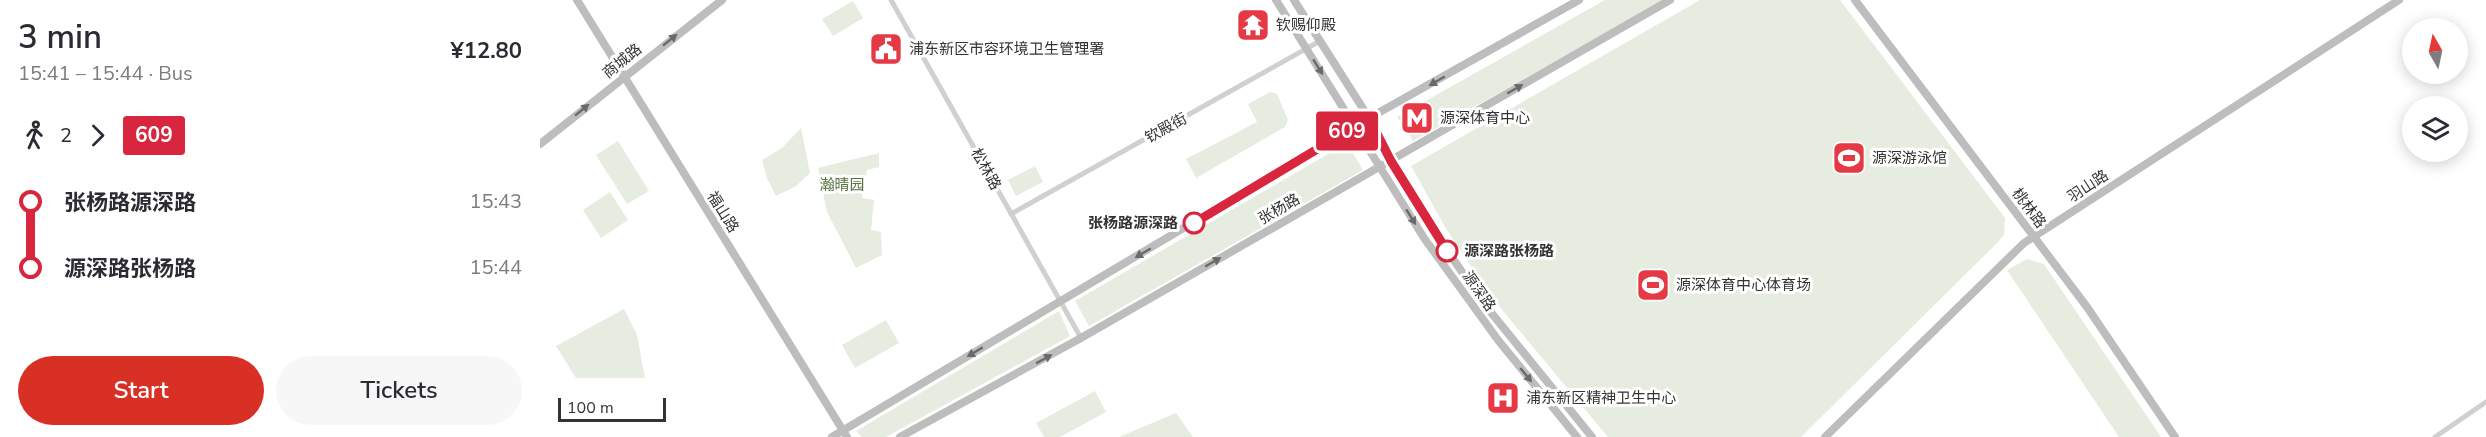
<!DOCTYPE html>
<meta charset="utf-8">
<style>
:root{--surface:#fff;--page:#f7f7f7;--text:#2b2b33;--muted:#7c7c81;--accent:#d93025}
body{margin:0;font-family:"Nunito Sans","Noto Sans SC",sans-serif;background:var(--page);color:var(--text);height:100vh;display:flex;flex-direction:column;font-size:22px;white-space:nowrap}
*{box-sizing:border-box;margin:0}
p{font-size:20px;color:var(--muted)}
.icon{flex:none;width:33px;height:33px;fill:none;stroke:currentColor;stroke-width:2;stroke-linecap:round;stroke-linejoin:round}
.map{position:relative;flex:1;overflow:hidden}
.sheet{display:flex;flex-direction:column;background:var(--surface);width:540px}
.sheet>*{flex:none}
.badge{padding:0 12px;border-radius:4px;font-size:21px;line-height:39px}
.needle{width:39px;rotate:351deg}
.fabs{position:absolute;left:1862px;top:18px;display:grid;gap:12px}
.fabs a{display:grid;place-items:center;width:66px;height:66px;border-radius:50%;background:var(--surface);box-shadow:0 3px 15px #0003;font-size:30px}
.scale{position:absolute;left:18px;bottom:15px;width:108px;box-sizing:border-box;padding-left:6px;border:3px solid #333;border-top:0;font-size:16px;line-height:21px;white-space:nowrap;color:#333;-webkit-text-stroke:4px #fff;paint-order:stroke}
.map>.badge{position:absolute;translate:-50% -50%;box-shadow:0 0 0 3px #fff}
.legs{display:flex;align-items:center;gap:9px;height:66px;padding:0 18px;font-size:20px}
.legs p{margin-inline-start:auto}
.head{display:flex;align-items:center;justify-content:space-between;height:102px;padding:0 18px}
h1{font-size:33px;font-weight:600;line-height:45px}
.action{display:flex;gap:12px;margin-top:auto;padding:12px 18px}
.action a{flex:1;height:69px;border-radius:36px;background:var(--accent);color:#fff;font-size:24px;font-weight:600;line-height:69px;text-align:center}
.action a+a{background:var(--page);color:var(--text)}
ul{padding:0 18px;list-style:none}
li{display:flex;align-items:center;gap:21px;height:66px;font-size:22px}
li i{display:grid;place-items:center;width:9px;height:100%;margin:0 8px;background:currentColor}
li i::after{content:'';width:15px;height:15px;margin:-8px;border:4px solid;border-radius:50%;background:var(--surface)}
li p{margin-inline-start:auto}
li:first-child i{background:linear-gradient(#0000 50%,currentColor 0)}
li:last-child i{background:linear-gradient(currentColor 50%,#0000 0)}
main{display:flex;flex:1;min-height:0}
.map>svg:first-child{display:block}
.green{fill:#e6ecdf}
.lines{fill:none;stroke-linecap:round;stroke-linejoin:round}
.street{stroke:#d0d0d0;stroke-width:5}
.secondary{stroke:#bdbdbd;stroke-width:8}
.oneway{fill:#6a6a6a}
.line-1-casing{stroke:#fff;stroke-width:14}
.line-1{stroke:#d7263d;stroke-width:9}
.stop-1-dot{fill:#fff;stroke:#d7263d;stroke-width:3}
.labels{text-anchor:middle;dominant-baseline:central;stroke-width:6;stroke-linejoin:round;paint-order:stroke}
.poi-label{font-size:15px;fill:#333;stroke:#fff;text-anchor:start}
.street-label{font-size:15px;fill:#333;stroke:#fff}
.park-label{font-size:15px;fill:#56703f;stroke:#fff}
.stop-label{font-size:15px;font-weight:bold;fill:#333;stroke:#fff;text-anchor:end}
</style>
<main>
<section class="sheet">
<div class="head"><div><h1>3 min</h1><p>15:41 – 15:44 · Bus</p></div><b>¥12.80</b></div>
<div class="legs"><svg class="icon" aria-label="walk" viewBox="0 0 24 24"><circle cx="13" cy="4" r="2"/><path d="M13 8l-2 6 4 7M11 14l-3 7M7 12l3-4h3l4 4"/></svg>2<svg class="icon" aria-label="forward" viewBox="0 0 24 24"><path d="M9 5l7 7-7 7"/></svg><b class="badge" style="background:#d7263d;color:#fff">609</b></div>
<ul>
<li><i style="color:#d7263d"></i><b>张杨路源深路</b><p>15:43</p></li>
<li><i style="color:#d7263d"></i><b>源深路张杨路</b><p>15:44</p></li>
</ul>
<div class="action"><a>Start</a><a>Tickets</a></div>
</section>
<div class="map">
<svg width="1946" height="437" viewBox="0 0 1946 437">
<rect width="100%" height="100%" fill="#fff"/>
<g class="green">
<polygon points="1065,0 1125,0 873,141 857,117"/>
<polygon points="1160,0 1300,0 1465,218 1464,235 1458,242 1261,437 1068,437 953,299 905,227 871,166"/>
<polygon points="313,1 323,18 293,36 282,19"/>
<polygon points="730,92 737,94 748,120 745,127 656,178 646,159 717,122 708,104"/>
<polygon points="261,128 270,173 256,186 236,196 227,178 222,160 242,148"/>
<polygon points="78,141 109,191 87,204 56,155"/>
<polygon points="807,143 823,170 549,326 535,301"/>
<polygon points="339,153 339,167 327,170 322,198 334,200 331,230 341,232 342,255 316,268 287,212 278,168"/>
<polygon points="495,166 503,182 476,196 468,180"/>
<polygon points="70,192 88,220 61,238 43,210"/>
<polygon points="1487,259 1504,264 1621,437 1579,437 1467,270"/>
<polygon points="84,309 97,335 105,378 36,378 16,346"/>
<polygon points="519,311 530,336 346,437 322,437 316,431"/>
<polygon points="346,320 359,343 315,368 302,345"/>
<polygon points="555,391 566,412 520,437 504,437 496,423"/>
<polygon points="636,413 653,437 579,437"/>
</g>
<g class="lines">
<g class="street">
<polyline points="351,0 541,338"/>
<polyline points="471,214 780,41"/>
<polyline points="1895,437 1946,402"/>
</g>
<g class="secondary">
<polyline points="37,0 307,437"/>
<polyline points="736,0 884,238 958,340 1037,437"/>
<polyline points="754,0 829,118 895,233 945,305 1052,437"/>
<polyline points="1315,0 1547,307 1635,437"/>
<polyline points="0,144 182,0"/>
<polyline points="292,437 815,126 1039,0"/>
<polyline points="360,437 541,338 1130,0"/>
<polyline points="1285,437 1484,243 1859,0"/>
</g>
</g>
<defs><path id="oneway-solid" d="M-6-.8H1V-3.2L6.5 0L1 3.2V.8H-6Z" transform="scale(1.5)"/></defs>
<g class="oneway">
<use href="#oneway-solid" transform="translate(130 40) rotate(-39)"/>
<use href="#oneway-solid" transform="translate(778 67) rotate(58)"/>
<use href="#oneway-solid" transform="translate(897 81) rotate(150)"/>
<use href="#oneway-solid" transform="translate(975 89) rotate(-30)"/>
<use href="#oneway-solid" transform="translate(42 110) rotate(-39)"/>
<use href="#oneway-solid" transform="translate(871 217) rotate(58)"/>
<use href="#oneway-solid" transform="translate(603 253) rotate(150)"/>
<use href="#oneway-solid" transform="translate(673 262) rotate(-30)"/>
<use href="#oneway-solid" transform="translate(435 352) rotate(149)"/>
<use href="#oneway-solid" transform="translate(504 359) rotate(-29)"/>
<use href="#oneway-solid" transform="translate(986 375) rotate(51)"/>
</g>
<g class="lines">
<g class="line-1-casing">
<polyline id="line-1" points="654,223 829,118 851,161 907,251"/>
</g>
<use href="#line-1" class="line-1"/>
</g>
<defs>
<g id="temple-square" transform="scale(1.725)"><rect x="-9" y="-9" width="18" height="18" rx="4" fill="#e63946" stroke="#fff"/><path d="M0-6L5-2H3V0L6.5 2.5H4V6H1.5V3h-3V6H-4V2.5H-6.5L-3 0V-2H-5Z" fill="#fff"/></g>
<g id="civic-square" transform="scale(1.725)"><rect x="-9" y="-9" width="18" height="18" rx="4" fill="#e63946" stroke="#fff"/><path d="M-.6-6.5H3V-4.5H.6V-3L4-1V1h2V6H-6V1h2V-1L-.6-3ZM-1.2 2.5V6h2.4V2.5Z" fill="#fff"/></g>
<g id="metro-square" transform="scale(1.725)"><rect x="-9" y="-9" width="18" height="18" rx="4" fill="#e63946" stroke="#fff"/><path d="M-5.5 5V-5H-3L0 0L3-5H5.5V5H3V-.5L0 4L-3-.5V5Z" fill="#fff"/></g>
<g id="stadium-square" transform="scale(1.725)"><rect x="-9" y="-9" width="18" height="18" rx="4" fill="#e63946" stroke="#fff"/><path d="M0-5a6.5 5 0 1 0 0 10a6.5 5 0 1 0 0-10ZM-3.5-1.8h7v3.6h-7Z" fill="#fff"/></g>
<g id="hospital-square" transform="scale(1.725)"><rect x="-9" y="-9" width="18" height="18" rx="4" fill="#e63946" stroke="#fff"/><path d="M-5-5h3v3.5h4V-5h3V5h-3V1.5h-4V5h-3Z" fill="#fff"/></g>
</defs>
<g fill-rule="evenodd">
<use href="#temple-square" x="713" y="25"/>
<use href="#civic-square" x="346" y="49"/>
<use href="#metro-square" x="877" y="118"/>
<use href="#stadium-square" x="1309" y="158"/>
<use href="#stadium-square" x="1113" y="285"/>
<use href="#hospital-square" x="963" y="398"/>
</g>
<g class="stop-1-dot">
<circle cx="654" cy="223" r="10"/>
<circle cx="907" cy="251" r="10"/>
</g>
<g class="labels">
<g class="poi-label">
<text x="736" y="25">钦赐仰殿</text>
<text x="369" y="49">浦东新区市容环境卫生管理署</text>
<text x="900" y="118">源深体育中心</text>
<text x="1332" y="158">源深游泳馆</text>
<text x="1136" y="285">源深体育中心体育场</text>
<text x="986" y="398">浦东新区精神卫生中心</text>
</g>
<g class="street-label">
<text transform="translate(82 61) rotate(-39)">商城路</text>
<text transform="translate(626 128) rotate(-29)">钦殿街</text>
<text transform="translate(446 169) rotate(61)">松林路</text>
<text transform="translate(1548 186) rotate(-33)">羽山路</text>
<text transform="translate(1489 208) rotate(53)">桃林路</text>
<text transform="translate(739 209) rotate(-30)">张杨路</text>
<text transform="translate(183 212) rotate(58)">福山路</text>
<text transform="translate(939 291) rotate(55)">源深路</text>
</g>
<g class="park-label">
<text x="302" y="185">瀚晴园</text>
</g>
<g class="stop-label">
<text x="638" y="223">张杨路源深路</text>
<text x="924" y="251" text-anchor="start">源深路张杨路</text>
</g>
</g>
</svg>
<div class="fabs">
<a><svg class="needle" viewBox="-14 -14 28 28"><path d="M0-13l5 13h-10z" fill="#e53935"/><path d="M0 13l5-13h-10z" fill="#7c7c81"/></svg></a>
<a><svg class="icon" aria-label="layers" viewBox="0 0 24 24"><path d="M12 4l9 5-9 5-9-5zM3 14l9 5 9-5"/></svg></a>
</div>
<div class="scale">100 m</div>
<b class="badge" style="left:807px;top:131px;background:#d7263d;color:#fff">609</b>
</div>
</main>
